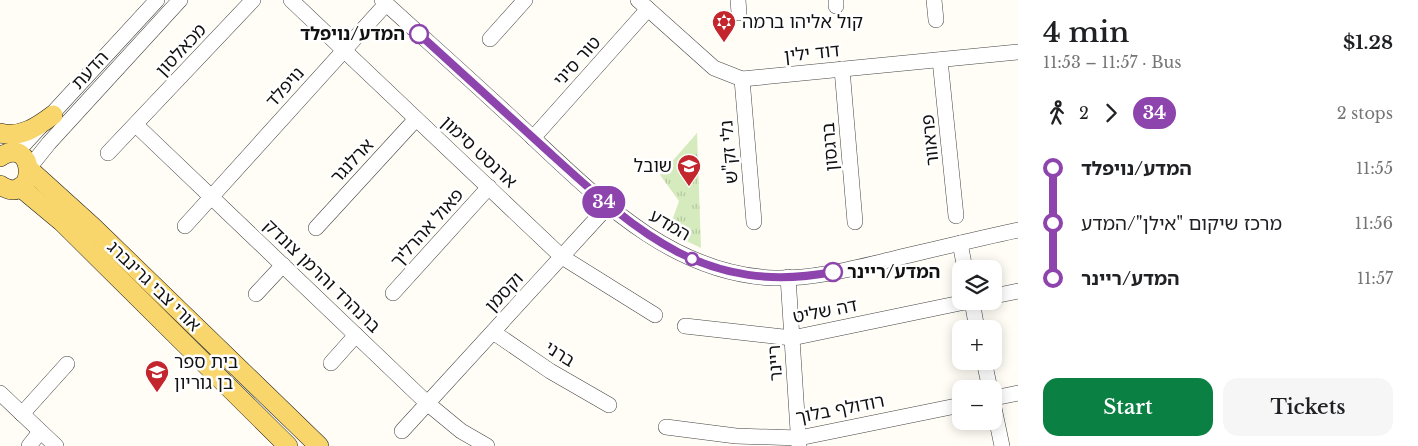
<!DOCTYPE html>
<meta charset="utf-8">
<style>
:root{--surface:#fff;--page:#f6f6f6;--text:#202124;--muted:#757577;--accent:#0b8043}
body{margin:0;font-family:"Libre Baskerville","Noto Sans Hebrew",serif;background:var(--page);color:var(--text);height:100vh;display:flex;flex-direction:column;font-size:19px;white-space:nowrap}
*{box-sizing:border-box;margin:0}
p{font-size:16px;color:var(--muted)}
.icon{flex:none;width:28px;height:28px;fill:none;stroke:currentColor;stroke-width:2;stroke-linecap:round;stroke-linejoin:round}
.map{position:relative;flex:1;overflow:hidden}
.panel{display:flex;flex-direction:column;background:var(--surface);width:400px}
.panel>*{flex:none}
.badge{padding:0 10px;border-radius:16px;font-size:18px;line-height:32px}
.buttons{position:absolute;left:952px;top:260px;display:grid;gap:10px}
.buttons a{display:grid;place-items:center;width:50px;height:50px;border-radius:10px;background:var(--surface);box-shadow:0 2px 12px #0003;font-size:25px}
.map>.badge{position:absolute;translate:-50% -50%;box-shadow:0 0 0 2px #fff}
.legs{display:flex;align-items:center;gap:8px;height:55px;padding:0 25px;font-size:16px}
.legs p{margin-inline-start:auto}
.overview{display:flex;align-items:center;justify-content:space-between;height:85px;padding:0 25px}
h1{font-size:28px;font-weight:600;line-height:38px}
.cta{display:flex;gap:10px;margin-top:auto;padding:10px 25px}
.cta a{flex:1;height:58px;border-radius:15px;background:var(--accent);color:#fff;font-size:20px;font-weight:600;line-height:58px;text-align:center}
.cta a+a{background:var(--page);color:var(--text)}
ul{padding:0 25px;list-style:none}
li{display:flex;align-items:center;gap:18px;height:55px;font-size:19px}
li i{display:grid;place-items:center;width:8px;height:100%;margin:0 6px;background:currentColor}
li i::after{content:'';width:12px;height:12px;margin:-6px;border:4px solid;border-radius:50%;background:var(--surface)}
li p{margin-inline-start:auto}
li:first-child i{background:linear-gradient(#0000 50%,currentColor 0)}
li:last-child i{background:linear-gradient(currentColor 50%,#0000 0)}
main{display:flex;flex:1;min-height:0}
.map>svg:first-child{display:block}
.park{fill:url(#park-tufts)}
.lines{fill:none;stroke-linecap:round;stroke-linejoin:round}
.minor-casing{stroke:#444;stroke-width:16}
.major-casing{stroke:#222;stroke-width:20}
.minor{stroke:#fff;stroke-width:15}
.major{stroke:#f9d66b;stroke-width:19}
.line-1-casing{stroke:#fff;stroke-width:11}
.line-1{stroke:#8e44ad;stroke-width:8}
.stop-1-dot{fill:#fff;stroke:#8e44ad;stroke-width:2.5}
.labels{text-anchor:middle;dominant-baseline:central;stroke-width:5;stroke-linejoin:round;paint-order:stroke}
.poi-label{font-size:18px;fill:#111;stroke:#fff;text-anchor:start}
.stop-label{font-size:18px;font-weight:bold;fill:#111;stroke:#fff;text-anchor:end}
.street-label{font-size:18px;fill:#111;stroke:#fff}
</style>
<main>
<div class="map">
<svg width="1018" height="446" viewBox="0 0 1018 446">
<defs>
<pattern id="park-tufts" width="24" height="20" patternUnits="userSpaceOnUse" patternTransform="scale(1.25)"><rect width="24" height="20" fill="#d5ebbd"/><path d="M3 7l-1-3M5 7V3M7 7l1-3M15 17l-1-3M17 17v-4M19 17l1-3" fill="none" stroke="#b6c8a1"/></pattern>
</defs>
<rect width="100%" height="100%" fill="#fffdf5"/>
<polygon class="park" points="697,133 701,248 668,232 679,201 660,175"/>
<g class="lines">
<g class="minor-casing">
<g id="minor">
<polyline points="291,0 562,257 655,315"/>
<path d="M 382,0 C 427,41 472,81 516,122 C 590,190 666,274 774,278 C 814,279 855,268 893,259 C 935,249 976,239 1018,230"/>
<polyline points="638,0 714,68 742,79 1018,52"/>
<polyline points="738,0 739,13"/>
<polyline points="836,0 836,6"/>
<polyline points="934,0 936,20"/>
<polyline points="490,39 525,0"/>
<polyline points="940,60 956,216"/>
<polyline points="842,69 855,222"/>
<polyline points="742,79 754,222"/>
<polyline points="136,125 427,403 461,431 487,446"/>
<polyline points="533,138 648,9"/>
<polyline points="16,153 157,0"/>
<polyline points="108,153 253,0"/>
<polyline points="29,168 49,143 180,0"/>
<polyline points="185,226 386,4"/>
<polyline points="316,228 416,119"/>
<polyline points="960,243 965,269"/>
<polyline points="788,277 799,446"/>
<polyline points="393,293 489,187"/>
<polyline points="256,294 283,265"/>
<polyline points="994,296 1018,291"/>
<polyline points="972,301 977,329"/>
<polyline points="685,326 792,338 970,301"/>
<polyline points="493,332 550,371 609,405"/>
<polyline points="984,361 990,389"/>
<polyline points="331,363 356,335"/>
<polyline points="0,393 56,446"/>
<polyline points="994,398 1018,393"/>
<polyline points="994,408 1002,446"/>
<polyline points="22,414 67,364"/>
<polyline points="666,427 736,436 799,438 961,405"/>
<polyline points="402,431 608,206"/>
<polyline points="29,446 40,432"/>
</g>
</g>
<g class="major-casing">
<g id="major">
<path d="M 0,133 C 21,138 37,127 53,115"/>
<path d="M 0,157 C 37,133 38,209 0,185"/>
<polyline points="30,170 93,227 319,446"/>
<polyline points="20,187 62,222 288,446"/>
</g>
</g>
<use href="#minor" class="minor"/>
<use href="#major" class="major"/>
</g>
<g class="lines">
<g class="line-1-casing">
<path id="line-1" d="M 419,34 C 463,74 507,114 551,154 C 638,233 706,296 833,272"/>
</g>
<use href="#line-1" class="line-1"/>
</g>
<defs>
<g id="synagogue-pin" transform="scale(1.25)"><path d="M0 17L-7.5 6A9.5 9.5 0 1 1 7.5 6Z" fill="#c4262e" stroke="#fff"/><path d="M0-6.5L5.6 3.2H-5.6ZM0 6.5L5.6-3.2H-5.6Z" fill="#fff"/></g>
<g id="school-pin" transform="scale(1.25)"><path d="M0 17L-7.5 6A9.5 9.5 0 1 1 7.5 6Z" fill="#c4262e" stroke="#fff"/><path d="M0-5L7-2L0 1L-7-2ZM-4 1L0 2.5L4 1V4Q0 6-4 4Z" fill="#fff"/></g>
</defs>
<g fill-rule="evenodd">
<use href="#synagogue-pin" x="724" y="22"/>
<use href="#school-pin" x="689" y="166"/>
<use href="#school-pin" x="157" y="372"/>
</g>
<g class="stop-1-dot">
<circle cx="419" cy="34" r="9"/>
<circle cx="692" cy="259" r="6"/>
<circle cx="833" cy="272" r="9"/>
</g>
<g class="labels">
<g class="poi-label">
<text x="742" y="22">קול אליהו ברמה</text>
<text x="672" y="166" text-anchor="end">שובל</text>
<text x="174" y="362">בית ספר<tspan x="174" dy="21">בן גוריון</tspan></text>
</g>
<g class="stop-label">
<text x="405" y="34">המדע/נויפלד</text>
<text x="847" y="272" text-anchor="start">המדע/ריינר</text>
</g>
<g class="street-label">
<text transform="translate(181 50) rotate(-47)">מכאלסון</text>
<text transform="translate(812 53) rotate(-6)">דוד ילין</text>
<text transform="translate(577 61) rotate(-48)">טור סיני</text>
<text transform="translate(90 70) rotate(-47)">הדעת</text>
<text transform="translate(285 87) rotate(-48)">נויפלד</text>
<text transform="translate(930 140) rotate(-96)">פראוור</text>
<text transform="translate(830 147) rotate(-95)">ברגסון</text>
<text transform="translate(479 152) rotate(43)">ארנסט סימון</text>
<text transform="translate(729 152) rotate(-95)">נלי זק"ש</text>
<text transform="translate(352 161) rotate(-47)">ארלנגר</text>
<text transform="translate(670 225) rotate(30)">המדע</text>
<text transform="translate(427 228) rotate(-48)">פאול אהרליך</text>
<text transform="translate(322 276) rotate(44)">ברנהרד והרמן צונדק</text>
<text transform="translate(154 286) rotate(44)">אורי צבי גרינברג</text>
<text transform="translate(504 292) rotate(-47)">וקסמן</text>
<text transform="translate(825 311) rotate(-11)">דה שליט</text>
<text transform="translate(560 354) rotate(32)">ברני</text>
<text transform="translate(775 363) rotate(-94)">ריינר</text>
<text transform="translate(840 409) rotate(-11)">רודולף בלוך</text>
</g>
</g>
</svg>
<div class="buttons">
<a><svg class="icon" aria-label="layers" viewBox="0 0 24 24"><path d="M12 4l9 5-9 5-9-5zM3 14l9 5 9-5"/></svg></a>
<a>+</a>
<a>−</a>
</div>
<b class="badge" style="left:604px;top:202px;background:#8e44ad;color:#fff">34</b>
</div>
<section class="panel">
<div class="overview"><div><h1>4 min</h1><p>11:53 – 11:57 · Bus</p></div><b>$1.28</b></div>
<div class="legs"><svg class="icon" aria-label="walk" viewBox="0 0 24 24"><circle cx="13" cy="4" r="2"/><path d="M13 8l-2 6 4 7M11 14l-3 7M7 12l3-4h3l4 4"/></svg>2<svg class="icon" aria-label="forward" viewBox="0 0 24 24"><path d="M9 5l7 7-7 7"/></svg><b class="badge" style="background:#8e44ad;color:#fff">34</b><p>2 stops</p></div>
<ul>
<li><i style="color:#8e44ad"></i><b>המדע/נויפלד</b><p>11:55</p></li>
<li><i style="color:#8e44ad"></i><span>מרכז שיקום &quot;אילן&quot;/המדע</span><p>11:56</p></li>
<li><i style="color:#8e44ad"></i><b>המדע/ריינר</b><p>11:57</p></li>
</ul>
<div class="cta"><a>Start</a><a>Tickets</a></div>
</section>
</main>
